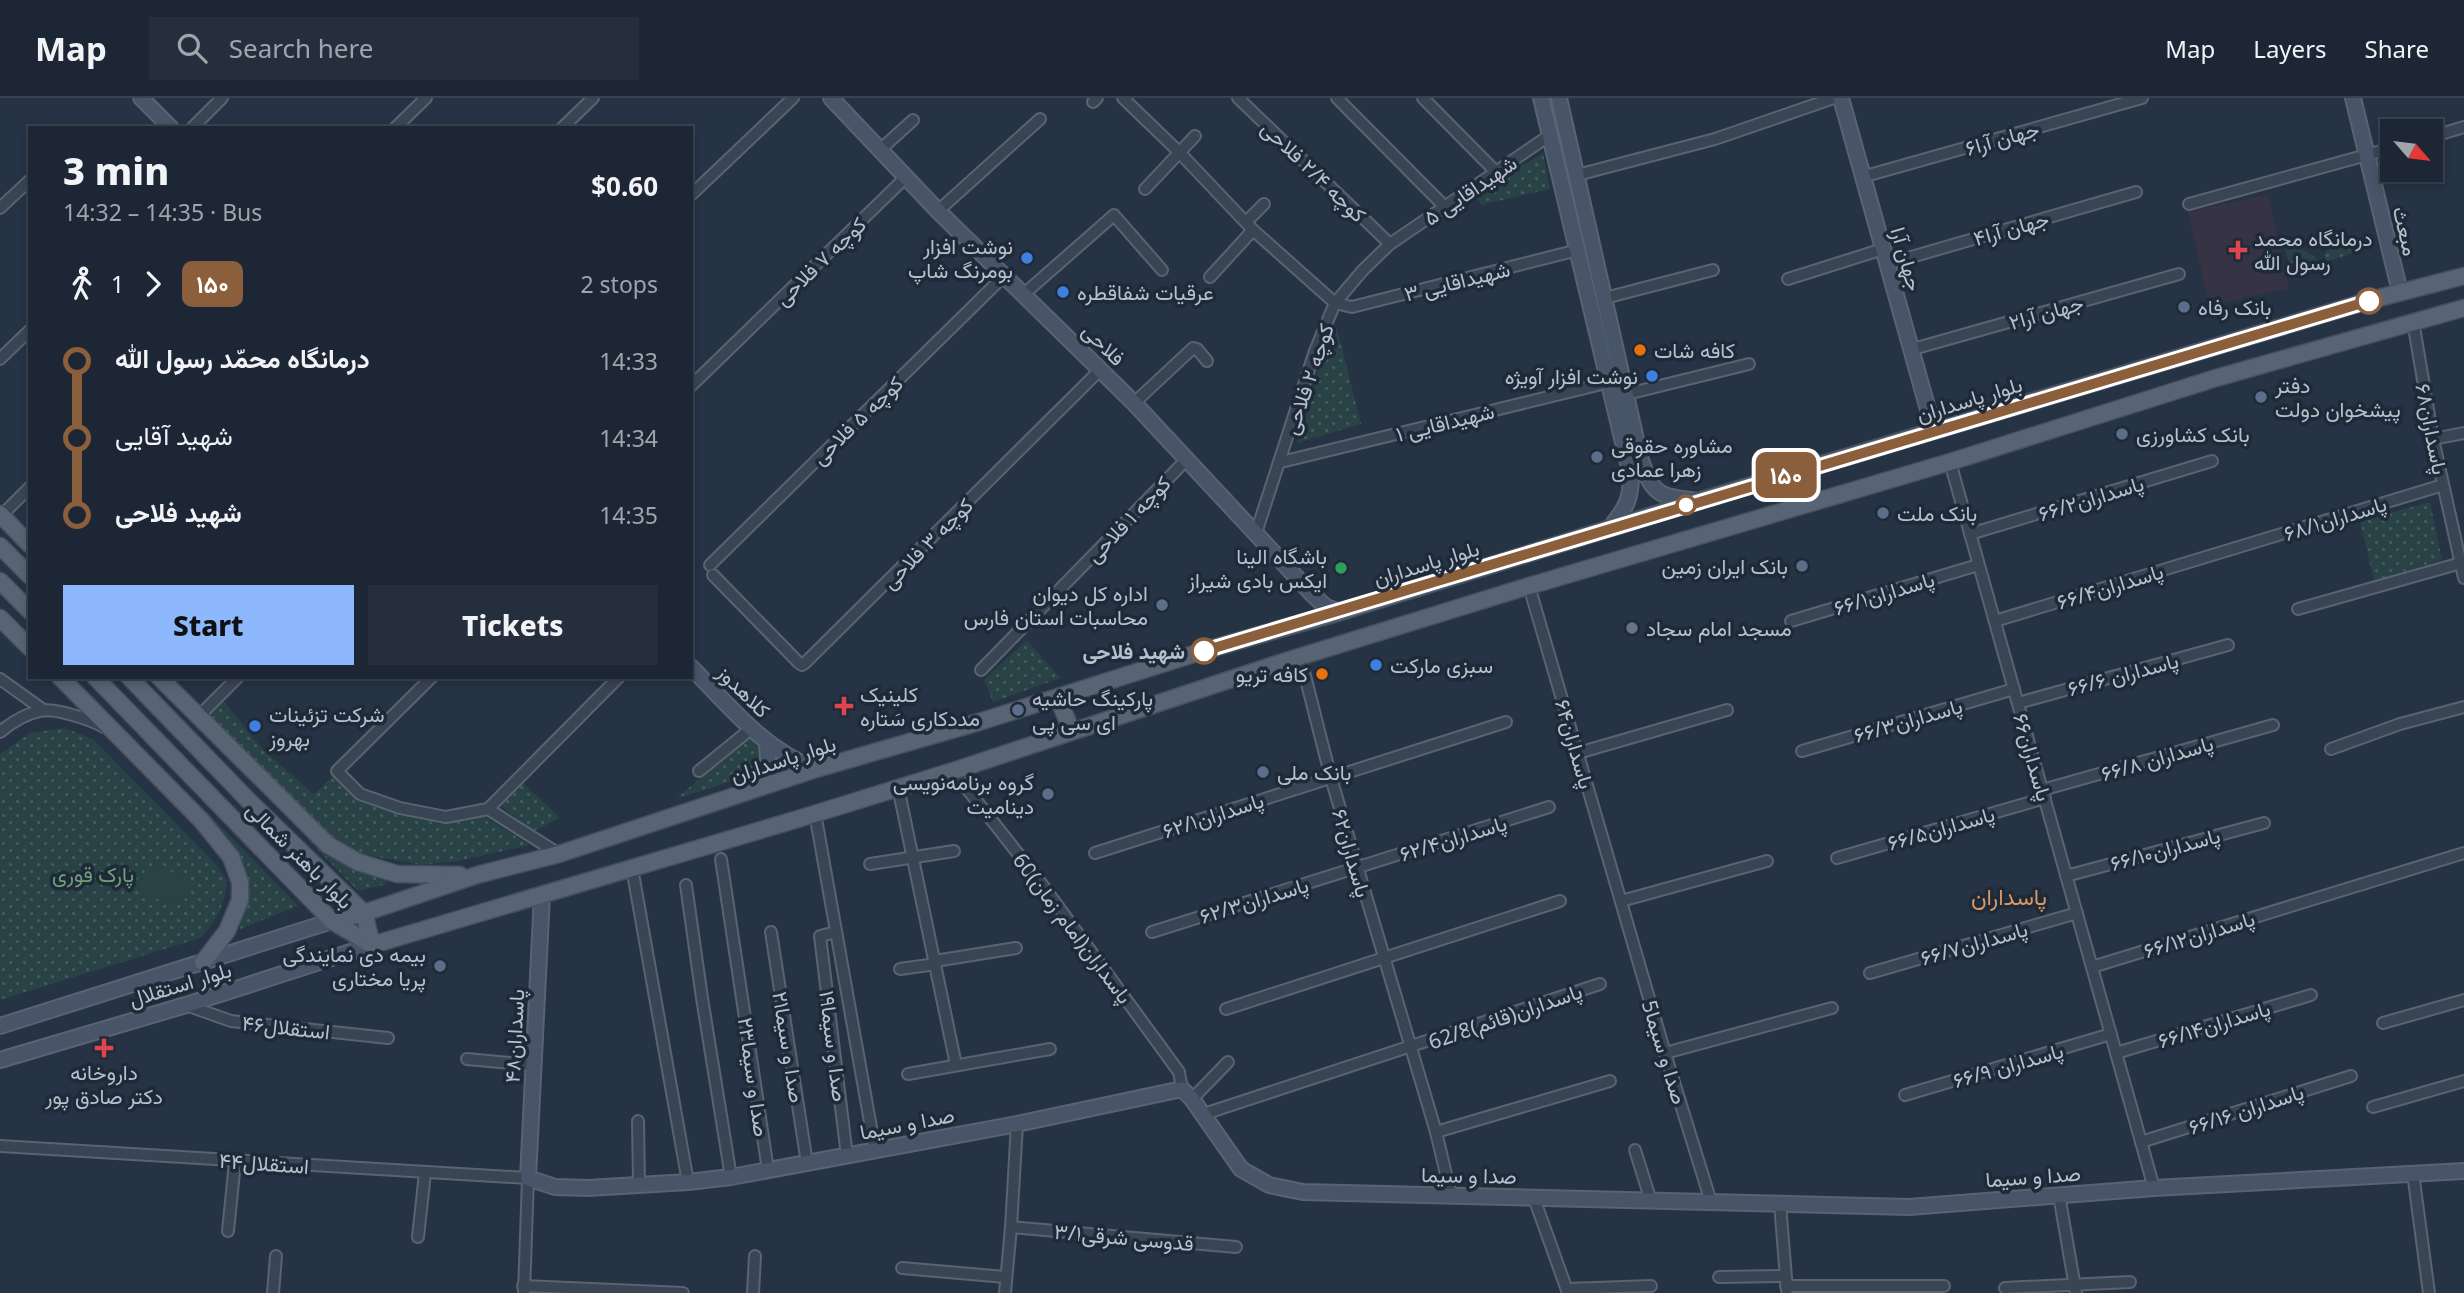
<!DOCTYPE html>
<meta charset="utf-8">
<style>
:root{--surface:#1c2634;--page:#252e3c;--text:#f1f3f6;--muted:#a0a5ac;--line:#3a434f;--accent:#8db8fd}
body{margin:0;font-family:"Noto Sans",Vazirmatn,sans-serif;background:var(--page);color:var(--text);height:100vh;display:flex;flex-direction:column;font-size:26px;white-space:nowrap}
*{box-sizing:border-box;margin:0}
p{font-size:23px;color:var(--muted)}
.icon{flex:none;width:38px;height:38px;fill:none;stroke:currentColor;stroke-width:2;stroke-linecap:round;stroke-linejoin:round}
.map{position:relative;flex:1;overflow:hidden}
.sheet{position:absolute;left:28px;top:28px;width:665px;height:553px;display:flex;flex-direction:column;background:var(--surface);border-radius:0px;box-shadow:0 4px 10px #0003,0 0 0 2px var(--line)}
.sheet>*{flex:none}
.badge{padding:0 14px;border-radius:10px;font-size:24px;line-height:46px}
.needle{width:46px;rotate:118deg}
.tools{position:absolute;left:2380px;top:21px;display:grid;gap:14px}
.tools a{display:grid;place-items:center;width:63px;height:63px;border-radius:0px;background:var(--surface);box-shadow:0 4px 10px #0003,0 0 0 2px var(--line);font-size:35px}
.map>.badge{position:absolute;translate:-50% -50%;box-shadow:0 0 0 4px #fff}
.legs{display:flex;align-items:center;gap:10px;height:77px;padding:0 35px;font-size:23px}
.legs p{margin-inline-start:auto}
.headline{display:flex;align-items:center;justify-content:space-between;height:119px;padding:0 35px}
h1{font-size:38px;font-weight:800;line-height:52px}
.action{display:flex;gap:14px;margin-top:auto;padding:14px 35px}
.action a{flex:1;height:80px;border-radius:0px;background:var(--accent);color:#111;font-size:28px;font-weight:800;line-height:80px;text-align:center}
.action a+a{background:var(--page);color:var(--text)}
ul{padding:0 35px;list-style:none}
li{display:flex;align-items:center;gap:24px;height:77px;font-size:26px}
li i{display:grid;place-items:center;width:10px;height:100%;margin:0 9px;background:currentColor}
li i::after{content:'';width:18px;height:18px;margin:-9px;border:5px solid;border-radius:50%;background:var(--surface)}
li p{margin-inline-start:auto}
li:first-child i{background:linear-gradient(#0000 50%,currentColor 0)}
li:last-child i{background:linear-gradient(currentColor 50%,#0000 0)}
header{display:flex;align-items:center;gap:42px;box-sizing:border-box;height:98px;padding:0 35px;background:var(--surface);border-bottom:2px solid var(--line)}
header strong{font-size:33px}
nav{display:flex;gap:38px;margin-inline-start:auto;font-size:24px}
.search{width:490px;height:63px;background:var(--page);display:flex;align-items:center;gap:18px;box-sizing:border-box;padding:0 24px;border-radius:0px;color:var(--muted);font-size:26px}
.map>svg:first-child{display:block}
.medical{fill:#353344}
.grass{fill:url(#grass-dots)}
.pitch{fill:#284245}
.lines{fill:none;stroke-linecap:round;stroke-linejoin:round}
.street-casing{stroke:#596371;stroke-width:14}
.secondary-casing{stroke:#596371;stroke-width:18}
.primary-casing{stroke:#444e5d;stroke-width:19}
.street{stroke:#3a4554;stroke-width:10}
.secondary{stroke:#485467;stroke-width:14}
.primary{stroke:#586474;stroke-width:16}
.line-1-casing{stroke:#fff;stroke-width:16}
.line-1{stroke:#8b5e3c;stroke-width:10}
.health-dot{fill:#e0444e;stroke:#1f2a39;stroke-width:2.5}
.shop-dot{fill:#3f7fe0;stroke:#1f2a39;stroke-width:2.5}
.stop-1-dot{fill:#fff;stroke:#8b5e3c;stroke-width:3.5}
.service-dot{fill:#5c6f8a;stroke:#1f2a39;stroke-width:2.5}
.food-dot{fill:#e8710a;stroke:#1f2a39;stroke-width:2.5}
.leisure-dot{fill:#2e9e5b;stroke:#1f2a39;stroke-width:2.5}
.worship-dot{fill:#6b7280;stroke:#1f2a39;stroke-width:2.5}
.labels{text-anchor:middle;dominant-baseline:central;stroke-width:7;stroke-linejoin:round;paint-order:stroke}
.street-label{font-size:21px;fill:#b8c0cd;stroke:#1f2a39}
.poi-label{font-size:21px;fill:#b8c0cd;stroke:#1f2a39;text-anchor:start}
.stop-label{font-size:21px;font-weight:bold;fill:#b8c0cd;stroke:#1f2a39;text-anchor:end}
.park-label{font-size:21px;fill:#6ea079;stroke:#1f2a39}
.neighbourhood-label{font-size:23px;fill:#dc9864;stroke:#1f2a39}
</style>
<header>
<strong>Map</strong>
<div class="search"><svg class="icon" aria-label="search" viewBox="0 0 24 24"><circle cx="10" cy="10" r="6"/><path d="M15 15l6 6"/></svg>Search here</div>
<nav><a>Map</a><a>Layers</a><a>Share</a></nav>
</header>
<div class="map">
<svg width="2464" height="1195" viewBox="0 0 2464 1195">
<defs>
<pattern id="grass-dots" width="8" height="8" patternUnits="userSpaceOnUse" patternTransform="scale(1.75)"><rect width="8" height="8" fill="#284245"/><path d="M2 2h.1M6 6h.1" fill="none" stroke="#455c5f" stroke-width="1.8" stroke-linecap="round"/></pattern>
</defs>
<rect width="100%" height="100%" fill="#263345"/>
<polygon class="medical" points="2268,96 2289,190 2209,208 2188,114"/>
<g class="grass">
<polygon points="1543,55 1550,91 1481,107 1475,97"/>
<polygon points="2282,137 2319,162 2290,170"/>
<polygon points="2338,143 2352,148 2353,155 2326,164 2324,157 2331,146"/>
<polygon points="1336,227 1361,326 1297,345 1319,269"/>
<polygon points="2430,404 2442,462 2374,483 2360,423"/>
<polygon points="1027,542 1060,580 993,604 984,582"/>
<polygon points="222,601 263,652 314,696 333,678 376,707 407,716 448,725 482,717 530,747 458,763 422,767 361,756 339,745 301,711 209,616"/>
<path d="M 64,630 L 93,641 L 215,765 L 227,782 C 225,806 217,823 200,840 L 0,902 L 0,656 L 30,635 Z"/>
<polygon points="751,637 763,652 760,674 676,701"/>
<polygon points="522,684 560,720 533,733 501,708"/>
<polygon points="206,713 298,808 240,831 244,793 237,754"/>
<polygon points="306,739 337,763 358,772 386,780 387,786 358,793"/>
</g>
<polygon class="pitch" points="145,770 188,776 184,805 141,799"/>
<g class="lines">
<g class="street-casing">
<g id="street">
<polyline points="1123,0 1179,54 1253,132 1335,205 1352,209 1578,152"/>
<polyline points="1238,0 1390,146"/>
<polyline points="1337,0 1445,109"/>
<polyline points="1423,0 1496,74"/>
<polyline points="1093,4 1097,0"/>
<polyline points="192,30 222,0"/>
<polyline points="395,30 426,0"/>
<polyline points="562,30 593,0"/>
<polyline points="2431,39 2464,29"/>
<polyline points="881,51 913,22"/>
<polyline points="1577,77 1715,41 1834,0"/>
<polyline points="1862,79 2142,0"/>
<polyline points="1145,91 1195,38"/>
<polyline points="691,97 793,0"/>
<polyline points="2189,106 2392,50"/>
<polyline points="0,110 30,82"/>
<polyline points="938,113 1040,21"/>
<polyline points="1246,124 1264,106"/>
<polyline points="1887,166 2136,94"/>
<polyline points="1210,179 1253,132"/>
<polyline points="1788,181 1883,151"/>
<polyline points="1024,196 1114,117 1162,172"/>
<polyline points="1605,200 1713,172"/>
<polyline points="2413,223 2433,341 2464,480"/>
<polyline points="1913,251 2179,176"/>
<polyline points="0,261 30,232"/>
<polyline points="691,288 906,79"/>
<polyline points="1627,296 1749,266"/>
<polyline points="1134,305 1193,250 1197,251 1207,263"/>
<polyline points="2433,341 2464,335"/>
<polyline points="1281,364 1610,284"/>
<polyline points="1950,364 2154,1090"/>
<polyline points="1,418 30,389"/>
<polyline points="1256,435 1315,253 1335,205 1363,172 1390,146 1550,37"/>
<polyline points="1970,436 2212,363"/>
<polyline points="710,467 1005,177"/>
<polyline points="713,477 799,565 802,567 805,565 1100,272"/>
<polyline points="1529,488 1665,955 1711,1104"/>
<polyline points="2298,511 2461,465"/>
<polyline points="1791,523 1978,467"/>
<polyline points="1995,523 2443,387"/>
<polyline points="1300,558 1331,680 1436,1034 1451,1097"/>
<polyline points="981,572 1187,361"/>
<polyline points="432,579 337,673 360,696 400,710 446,719 488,711"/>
<polyline points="0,581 42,611"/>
<polyline points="2018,605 2228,547"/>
<polyline points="198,619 238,579"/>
<path d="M 0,634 C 11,625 25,616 40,613 C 54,609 91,622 104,629"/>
<polyline points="2331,651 2400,626 2464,609"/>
<polyline points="1802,653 2014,591"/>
<polyline points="1578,655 1727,612"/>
<polyline points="699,673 752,630"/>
<polyline points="953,673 1038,781 1179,974 1182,991"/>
<polyline points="898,689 956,967"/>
<polyline points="2042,692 2273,627"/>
<polyline points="488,711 619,579"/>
<polyline points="488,711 559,756"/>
<polyline points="815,715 875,1052"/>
<polyline points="1095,755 1506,624"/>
<polyline points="1837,760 2045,700"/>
<polyline points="721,761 768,1072"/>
<polyline points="870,766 954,753"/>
<polyline points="632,770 688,1084"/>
<polyline points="2066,778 2264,725"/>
<polyline points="686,787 702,900 731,1079"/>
<polyline points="1621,803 1767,763"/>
<polyline points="771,834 807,1065"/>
<polyline points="836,834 820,838 847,1058"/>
<polyline points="1152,834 1549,709"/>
<polyline points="935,863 1016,850"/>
<polyline points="2092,869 2464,755"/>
<polyline points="900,871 936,866"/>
<polyline points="1870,875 2077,815"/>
<polyline points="186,907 231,923 388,940"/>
<polyline points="1226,911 1560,803"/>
<polyline points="2383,925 2464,902"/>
<polyline points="1665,955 1832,910"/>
<polyline points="2116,955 2311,897"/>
<polyline points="467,961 533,967"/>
<polyline points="908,976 1050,951"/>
<polyline points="1905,997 2111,936"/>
<polyline points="1192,1001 1228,964"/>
<polyline points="2373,1009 2464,983"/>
<polyline points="1201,1017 1600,886"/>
<polyline points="638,1023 639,1086"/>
<polyline points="1436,1034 1610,983"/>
<polyline points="2141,1044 2351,978"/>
<polyline points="0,1048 528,1080 524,1195"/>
<polyline points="1635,1052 1651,1103"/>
<polyline points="2413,1075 2429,1195"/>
<polyline points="2059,1097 2076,1195"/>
<polyline points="1534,1100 1568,1195"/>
<polyline points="1780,1106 1787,1192"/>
<polyline points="1011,1129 1236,1149"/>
<polyline points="228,1133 235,1064"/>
<polyline points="418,1139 425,1075"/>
<polyline points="902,1170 1005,1179"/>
<polyline points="1719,1179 1785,1178"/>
<polyline points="523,1188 683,1195"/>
<polyline points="1786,1188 1944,1188"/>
<polyline points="2005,1190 2130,1184"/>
<polyline points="1567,1191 1651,1188"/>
<polyline points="273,1195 276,1158"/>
<polyline points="753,1195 755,1158"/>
<polyline points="1005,1195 1011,1129 1017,1026"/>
</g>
</g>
<g class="secondary-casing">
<g id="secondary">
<polyline points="141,0 171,30"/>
<polyline points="831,0 938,113 1134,305 1313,497 1326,509 1340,514"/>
<path d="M 1541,0 L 1631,378 C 1631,403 1625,411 1610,430"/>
<path d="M 1559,0 L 1640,359 C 1653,398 1658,398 1698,403"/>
<polyline points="1841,0 1934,333"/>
<polyline points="2353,0 2400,194"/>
<path d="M 691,569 C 728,607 765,653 816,671"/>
<polyline points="767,646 770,686"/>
<polyline points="542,797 528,1080 555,1089 588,1090 688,1084 731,1079 1017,1026 1182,991 1192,1001 1241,1071 1269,1087 1303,1094 1909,1109 2154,1090 2464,1073"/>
<polyline points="0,928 332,823"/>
<polyline points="0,962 186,907 372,847"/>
</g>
</g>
<g class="primary-casing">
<g id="primary">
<polyline points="0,416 30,447"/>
<polyline points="0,448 30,478"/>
<polyline points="0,483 30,513"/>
<polyline points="0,520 30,550"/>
<polyline points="60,579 201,722 231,759 240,784 240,802 227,833 203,864"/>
<polyline points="95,579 332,823 372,847"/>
<polyline points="129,579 249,703 364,815 372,847"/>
<polyline points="159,579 328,747 358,764 397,776 460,777"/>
<polyline points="1058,599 1071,632"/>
<polyline points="332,823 364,815 477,777 559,756 816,671 979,624 1203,553 1340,514 1682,408 2371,202 2464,178"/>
<polyline points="372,847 798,721 953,673 1286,563 1529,488 1950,364 2216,280 2464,210"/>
</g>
</g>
<use href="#street" class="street"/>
<use href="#secondary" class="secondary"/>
<use href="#primary" class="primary"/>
</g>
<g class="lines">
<g class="line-1-casing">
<polyline id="line-1" points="1204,553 2369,203"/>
</g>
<use href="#line-1" class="line-1"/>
</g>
<g class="health-dot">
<path d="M2234.5 141.5h7v7h7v7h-7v7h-7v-7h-7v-7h7z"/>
<path d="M840.5 597.5h7v7h7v7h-7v7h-7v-7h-7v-7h7z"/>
<path d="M100.5 939.5h7v7h7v7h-7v7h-7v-7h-7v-7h7z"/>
</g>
<g class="shop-dot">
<circle cx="1027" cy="160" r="7"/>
<circle cx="1063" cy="194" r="7"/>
<circle cx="1652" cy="278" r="7"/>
<circle cx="1376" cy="567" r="7"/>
<circle cx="255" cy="628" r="7"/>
</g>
<g class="stop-1-dot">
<circle cx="2369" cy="203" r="12"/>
<circle cx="1686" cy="407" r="9"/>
<circle cx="1204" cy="553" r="12"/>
</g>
<g class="service-dot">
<circle cx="2184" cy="209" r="7"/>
<circle cx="2261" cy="299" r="7"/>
<circle cx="2122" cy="336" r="7"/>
<circle cx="1597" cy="359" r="7"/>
<circle cx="1883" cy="415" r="7"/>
<circle cx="1802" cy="468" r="7"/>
<circle cx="1162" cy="507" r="7"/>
<circle cx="1018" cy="612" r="7"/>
<circle cx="1263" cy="674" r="7"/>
<circle cx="1048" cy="696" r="7"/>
<circle cx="440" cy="868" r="7"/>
</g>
<g class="food-dot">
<circle cx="1640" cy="252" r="7"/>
<circle cx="1322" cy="576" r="7"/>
</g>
<circle class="leisure-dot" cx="1341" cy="470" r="7"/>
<circle class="worship-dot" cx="1632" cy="530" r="7"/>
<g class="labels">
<g class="street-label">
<text transform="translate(2002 40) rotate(-16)">جهان آرا۶</text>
<text transform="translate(1314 73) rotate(44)">کوچه ۲/۴ فلاحی</text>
<text transform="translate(1470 92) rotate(-34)">۵ شهیداقایی</text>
<text transform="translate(2011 130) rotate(-16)">جهان آرا۴</text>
<text transform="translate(2406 133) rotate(77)">مبعث</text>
<text transform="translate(1907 161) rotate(74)">جهان آرا</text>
<text transform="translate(820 163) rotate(-44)">کوچه ۷ فلاحی</text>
<text transform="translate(1457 183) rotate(-14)">۳ شهیداقایی</text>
<text transform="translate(2046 214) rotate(-16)">جهان آرا۲</text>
<text transform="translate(1104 246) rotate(45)">فلاحی</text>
<text transform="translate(1308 281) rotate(-71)">کوچه ۲ فلاحی</text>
<text transform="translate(1969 301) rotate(-17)">بلوار پاسداران</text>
<text transform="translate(857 322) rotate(-44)">کوچه ۵ فلاحی</text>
<text transform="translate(1445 324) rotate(-14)">۱ شهیداقایی</text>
<text transform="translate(2432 331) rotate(79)">پاسداران۶۸</text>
<text transform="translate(2091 400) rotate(-17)">پاسداران۶۶/۲</text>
<text transform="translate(2335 420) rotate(-17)">پاسداران۶۸/۱</text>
<text transform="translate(1128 421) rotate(-46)">کوچه ۱ فلاحی</text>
<text transform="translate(927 445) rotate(-45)">کوچه ۳ فلاحی</text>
<text transform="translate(1426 465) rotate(-17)">بلوار پاسداران</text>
<text transform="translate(2110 488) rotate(-17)">پاسداران۶۶/۴</text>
<text transform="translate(1884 495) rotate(-17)">پاسداران۶۶/۱</text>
<text transform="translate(2123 576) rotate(-15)">پاسداران ۶۶/۶</text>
<text transform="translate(744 593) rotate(45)">کلاهدوز</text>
<text transform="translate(1908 622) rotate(-16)">پاسداران۶۶/۳</text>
<text transform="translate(1575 646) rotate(74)">پاسداران۶۴</text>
<text transform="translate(2033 659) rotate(74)">پاسداران۶۶</text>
<text transform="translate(2157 660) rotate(-16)">پاسداران ۶۶/۸</text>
<text transform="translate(783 661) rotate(-18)">بلوار پاسداران</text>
<text transform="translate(1213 717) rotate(-18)">پاسداران۶۲/۱</text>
<text transform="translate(1941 730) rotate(-16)">پاسداران۶۶/۵</text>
<text transform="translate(1453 740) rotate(-17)">پاسداران۶۲/۴</text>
<text transform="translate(2165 751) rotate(-15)">پاسداران۶۶/۱۰</text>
<text transform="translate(1352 755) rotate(74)">پاسداران۶۲</text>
<text transform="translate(300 757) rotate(45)">بلوار باهنر شمالی</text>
<text transform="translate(1254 802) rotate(-17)">پاسداران۶۲/۳</text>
<text transform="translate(1073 830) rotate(53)">60پاسداران(امام زمان)</text>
<text transform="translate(2199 836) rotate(-17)">پاسداران۶۶/۱۲</text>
<text transform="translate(1974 845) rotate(-16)">پاسداران۶۶/۷</text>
<text transform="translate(180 886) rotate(-17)">بلوار استقلال</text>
<text transform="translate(1505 918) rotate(-19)">62/8پاسداران(قائم)</text>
<text transform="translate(2214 926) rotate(-17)">پاسداران۶۶/۱۴</text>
<text transform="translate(286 929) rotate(6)">استقلال۴۶</text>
<text transform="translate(514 938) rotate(-87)">پاسداران۴۸</text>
<text transform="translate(834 948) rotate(83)">صدا و سیما۱۹</text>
<text transform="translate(789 949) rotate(81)">صدا و سیما۲۱</text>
<text transform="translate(1665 954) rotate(73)">5صدا و سیما</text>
<text transform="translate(2008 967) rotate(-16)">پاسداران ۶۶/۹</text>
<text transform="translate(754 979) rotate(82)">صدا و سیما۲۳</text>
<text transform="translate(2246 1011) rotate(-18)">پاسداران ۶۶/۱۶</text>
<text transform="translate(907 1025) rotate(-11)">صدا و سیما</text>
<text transform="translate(264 1065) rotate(4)">استقلال۴۴</text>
<text transform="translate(1469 1077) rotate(1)">صدا و سیما</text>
<text transform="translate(2033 1078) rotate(-4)">صدا و سیما</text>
<text transform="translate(1124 1139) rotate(5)">قدوسی شرقی۳/۱</text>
</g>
<g class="poi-label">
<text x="2254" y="140">درمانگاه محمد<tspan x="2254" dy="24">رسول الله</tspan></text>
<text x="1013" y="148" text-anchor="end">نوشت افزار<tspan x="1013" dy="24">بومرنگ شاپ</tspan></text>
<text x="1077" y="194">عرقیات شفاقطره</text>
<text x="2198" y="209">بانک رفاه</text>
<text x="1654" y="252">کافه شات</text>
<text x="1638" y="278" text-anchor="end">نوشت افزار آویژه</text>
<text x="2275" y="287">دفتر<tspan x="2275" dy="24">پیشخوان دولت</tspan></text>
<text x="2136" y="336">بانک کشاورزی</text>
<text x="1611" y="347">مشاوره حقوقی<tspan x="1611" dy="24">زهرا عمادی</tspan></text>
<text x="1897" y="415">بانک ملت</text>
<text x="1327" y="458" text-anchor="end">باشگاه الینا<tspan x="1327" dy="24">ایکس بادی شیراز</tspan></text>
<text x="1788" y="468" text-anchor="end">بانک ایران زمین</text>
<text x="1148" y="495" text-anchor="end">اداره کل دیوان<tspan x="1148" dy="24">محاسبات استان فارس</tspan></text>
<text x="1646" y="530">مسجد امام سجاد</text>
<text x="1390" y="567">سبزی مارکت</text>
<text x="1308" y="576" text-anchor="end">کافه تریو</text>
<text x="860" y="596">کلینیک<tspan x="860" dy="24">مددکاری سَتاره</tspan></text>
<text x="1032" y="600">پارکینگ حاشیه<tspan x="1032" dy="24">ای سی پی</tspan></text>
<text x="269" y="616">شرکت تزئینات<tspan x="269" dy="24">بهروز</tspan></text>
<text x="1277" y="674">بانک ملی</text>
<text x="1034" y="684" text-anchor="end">گروه برنامه‌نویسی<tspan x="1034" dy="24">دینامیت</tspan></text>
<text x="426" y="856" text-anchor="end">بیمه دی نمایندگی<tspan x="426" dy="24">پریا مختاری</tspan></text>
<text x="104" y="974" text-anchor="middle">داروخانه<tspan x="104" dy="24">دکتر صادق پور</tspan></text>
</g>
<g class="stop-label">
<text x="1185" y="553">شهید فلاحی</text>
</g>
<g class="park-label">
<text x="93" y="776">پارک قوری</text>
</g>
<g class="neighbourhood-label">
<text x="2009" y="798">پاسداران</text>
</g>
</g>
</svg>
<div class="tools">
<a><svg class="needle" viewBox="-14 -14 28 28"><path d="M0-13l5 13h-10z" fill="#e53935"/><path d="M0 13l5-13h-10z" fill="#a0a5ac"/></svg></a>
</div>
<b class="badge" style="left:1786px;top:377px;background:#8b5e3c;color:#fff">۱۵۰</b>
<section class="sheet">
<div class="headline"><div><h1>3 min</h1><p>14:32 – 14:35 · Bus</p></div><b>$0.60</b></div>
<div class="legs"><svg class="icon" aria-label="walk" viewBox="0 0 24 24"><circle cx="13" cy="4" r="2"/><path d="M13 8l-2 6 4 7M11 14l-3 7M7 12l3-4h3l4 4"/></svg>1<svg class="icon" aria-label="forward" viewBox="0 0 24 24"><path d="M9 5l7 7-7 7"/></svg><b class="badge" style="background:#8b5e3c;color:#fff">۱۵۰</b><p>2 stops</p></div>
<ul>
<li><i style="color:#8b5e3c"></i><b>درمانگاه محمّد رسول الله</b><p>14:33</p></li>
<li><i style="color:#8b5e3c"></i><span>شهید آقایی</span><p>14:34</p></li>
<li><i style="color:#8b5e3c"></i><b>شهید فلاحی</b><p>14:35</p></li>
</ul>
<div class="action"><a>Start</a><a>Tickets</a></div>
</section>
</div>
